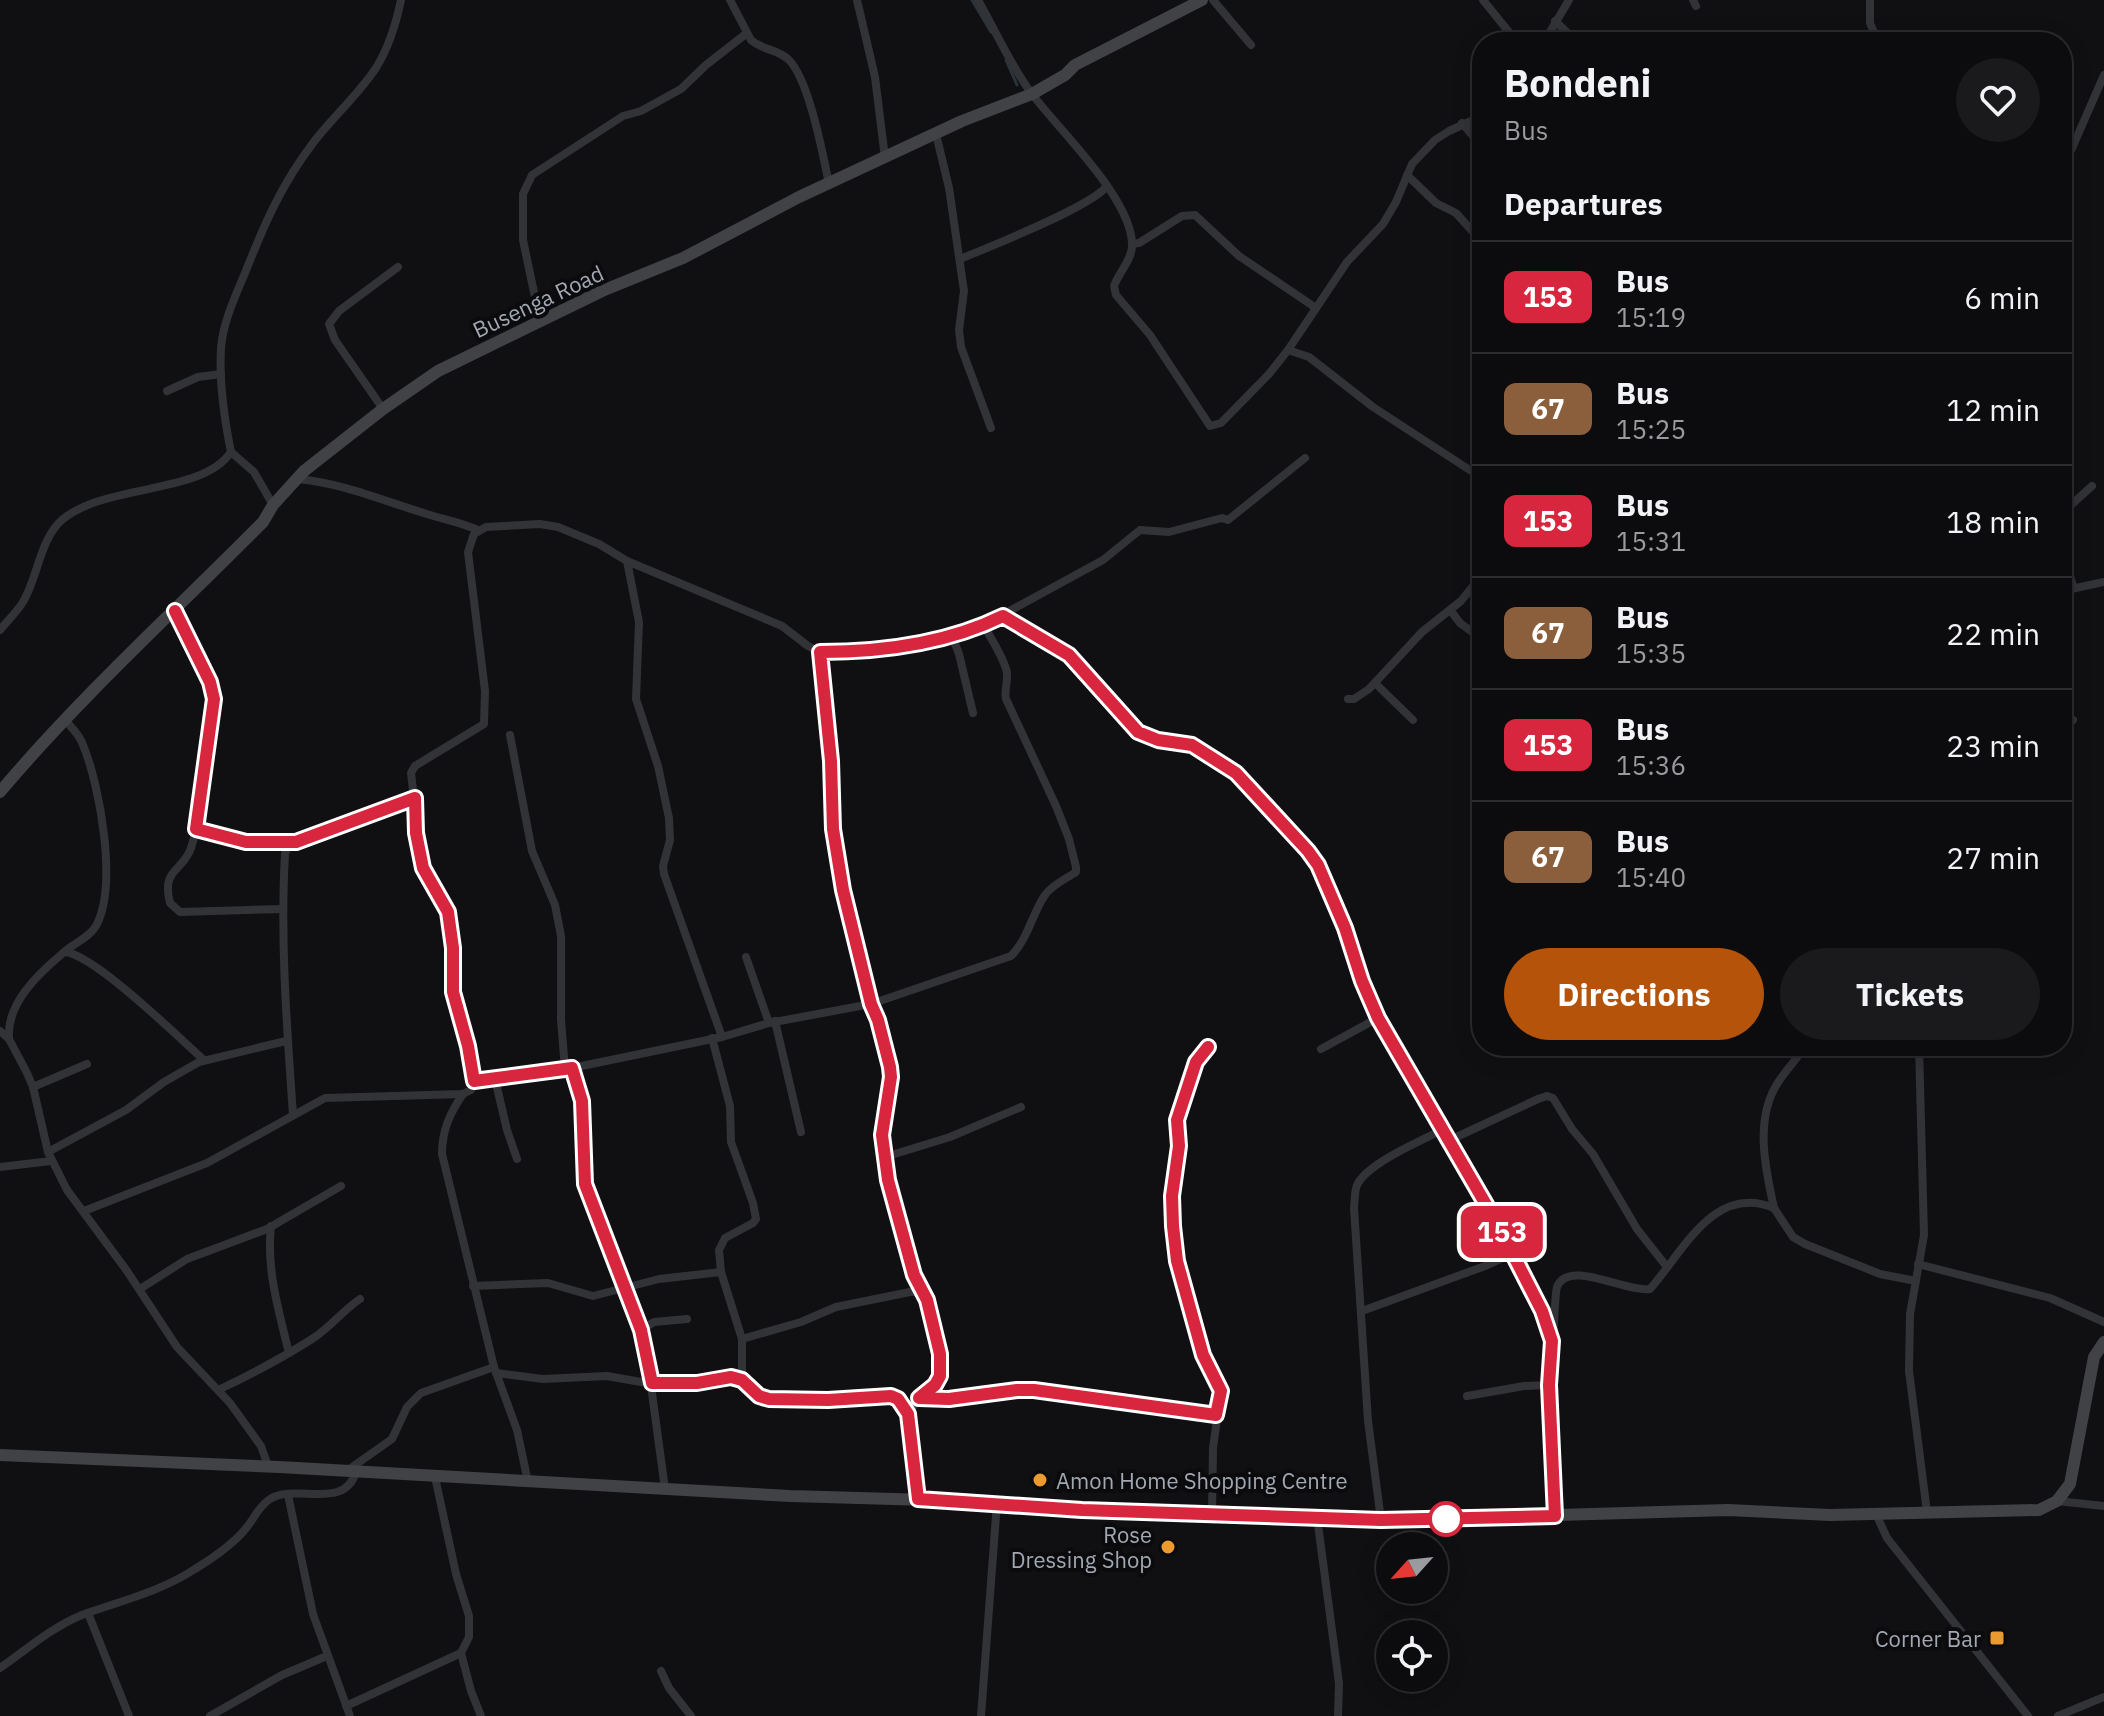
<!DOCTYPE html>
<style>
:root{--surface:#0c0c0e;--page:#1a1a1c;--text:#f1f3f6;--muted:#9a9b9e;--line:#2c2c2e;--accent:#b45309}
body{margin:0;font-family:"IBM Plex Sans",sans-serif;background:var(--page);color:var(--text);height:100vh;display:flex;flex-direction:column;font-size:30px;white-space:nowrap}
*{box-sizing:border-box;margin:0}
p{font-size:26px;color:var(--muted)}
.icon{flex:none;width:44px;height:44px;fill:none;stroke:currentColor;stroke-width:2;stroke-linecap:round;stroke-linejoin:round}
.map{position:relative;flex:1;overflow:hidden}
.drawer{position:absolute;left:1472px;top:32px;width:600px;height:1024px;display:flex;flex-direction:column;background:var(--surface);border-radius:32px;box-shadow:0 4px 20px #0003,0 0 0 2px var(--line)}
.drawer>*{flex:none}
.badge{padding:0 16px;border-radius:12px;font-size:28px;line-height:52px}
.needle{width:52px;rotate:243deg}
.controls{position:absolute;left:1376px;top:1532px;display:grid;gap:16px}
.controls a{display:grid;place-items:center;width:72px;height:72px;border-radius:50%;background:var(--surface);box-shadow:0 4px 20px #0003,0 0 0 2px var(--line);font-size:40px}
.map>.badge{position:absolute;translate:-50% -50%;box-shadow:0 0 0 4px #fff}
h2{padding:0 32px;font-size:30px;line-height:72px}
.round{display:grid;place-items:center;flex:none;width:84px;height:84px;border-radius:42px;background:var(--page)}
.summary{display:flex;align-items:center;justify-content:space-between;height:136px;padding:0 32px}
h1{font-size:38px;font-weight:700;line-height:60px}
.action{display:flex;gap:16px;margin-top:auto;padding:16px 32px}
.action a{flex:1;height:92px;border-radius:48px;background:var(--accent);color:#fff;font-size:32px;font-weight:700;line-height:92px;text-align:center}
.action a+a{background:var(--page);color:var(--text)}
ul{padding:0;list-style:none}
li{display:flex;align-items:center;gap:24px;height:112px;padding:0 32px;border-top:2px solid var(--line)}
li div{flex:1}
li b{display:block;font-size:30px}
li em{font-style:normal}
li .badge{min-width:88px;font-weight:700;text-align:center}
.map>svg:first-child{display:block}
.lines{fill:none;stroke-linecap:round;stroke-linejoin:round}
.stream{stroke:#2a343a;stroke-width:3}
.street{stroke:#313337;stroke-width:8}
.secondary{stroke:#404246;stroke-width:12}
.line-casing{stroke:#fff;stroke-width:18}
.line{stroke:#d7263d;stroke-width:12}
.poi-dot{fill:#eb9a2f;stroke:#0b0b0d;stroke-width:3}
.stop-dot{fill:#fff;stroke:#d7263d;stroke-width:4}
.labels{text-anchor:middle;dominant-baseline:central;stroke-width:8;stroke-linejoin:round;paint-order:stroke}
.street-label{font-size:22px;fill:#a2a8b2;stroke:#0b0b0d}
.poi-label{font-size:22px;fill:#a2a8b2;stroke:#0b0b0d;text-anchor:end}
</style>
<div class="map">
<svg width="2104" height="1716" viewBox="0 0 2104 1716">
<rect width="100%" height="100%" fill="#101012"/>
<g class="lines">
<g class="stream">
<polyline points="972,0 991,32"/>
<polyline points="1006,60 1017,85"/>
</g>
<g class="street">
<path d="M 730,0 L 751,40 C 762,50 778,49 789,60 C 809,80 823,155 829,184"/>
<polyline points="857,0 875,77 885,158"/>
<path d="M 978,0 C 995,30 1009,62 1029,90 C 1057,129 1134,199 1132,247 C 1131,261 1118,274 1114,286 L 1116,295 L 1150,335 L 1210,426 L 1221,423 L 1269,374 L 1288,350 L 1347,262 L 1383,224 L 1396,202 L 1412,164 L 1435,140 L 1449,131 L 1482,116"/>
<polyline points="1213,0 1251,45"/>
<polyline points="1483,0 1517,42"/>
<polyline points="1693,0 1696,6"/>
<polyline points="1870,0 1870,23 1878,42"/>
<polyline points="1555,21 1577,42"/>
<polyline points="1544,42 1569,0"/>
<polyline points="1462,123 1482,147"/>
<polyline points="936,134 949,188 964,291 959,330 961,347 991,428"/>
<polyline points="2062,171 2104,75"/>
<polyline points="1407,175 1436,203 1456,213 1482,242"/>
<polyline points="1132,244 1139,243 1182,216 1195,215 1239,256 1316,308"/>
<path d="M 960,259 C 989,247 1091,207 1107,186"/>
<polyline points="540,321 523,240 523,194 532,175 623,116 641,111 681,89 706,65 747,33"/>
<polyline points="1288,350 1309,357 1373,407 1482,478"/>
<polyline points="167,391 198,377 221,374"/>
<polyline points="383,409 335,340 329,324 339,311 398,267"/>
<polyline points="231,452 254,472 273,505"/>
<path d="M 297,479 C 344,483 386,502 430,515 C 447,520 462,523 478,530"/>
<polyline points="2062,513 2092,486"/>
<polyline points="2062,544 2073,587"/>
<polyline points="627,561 639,622 636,699 658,766 669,818 670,840 663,866 664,874 722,1037"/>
<polyline points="2062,591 2104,582"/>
<path d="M 175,611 L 210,682 L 214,699 C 208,748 206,801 191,848 C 183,872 161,868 170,903 L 180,912 L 282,909"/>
<polyline points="1451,611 1460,623 1482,639"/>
<path d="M 1003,616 L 1069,655 L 1143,735 C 1159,741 1177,738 1192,745 C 1241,767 1274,812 1308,851 L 1328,884 L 1362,981 L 1378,1018 L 1499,1227 L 1542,1311 L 1552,1341 L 1549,1385 L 1555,1516"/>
<path d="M 0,630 C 7,621 17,612 23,602 C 38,577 40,538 63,519 C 108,483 202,495 231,452 C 224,418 219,383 221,348 C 223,322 235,297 245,273 C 264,225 281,185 313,143 C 332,118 358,95 376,68 C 389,47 396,24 401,0"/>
<polyline points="952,636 959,654 973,713"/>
<polyline points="820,652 831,761 833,829 843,890 871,1004 878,1020 890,1067 891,1077 882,1135 888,1180 914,1275 927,1300 940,1354 940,1376 935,1385 919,1398 908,1414"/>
<polyline points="1375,683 1413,720"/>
<polyline points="1348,699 1354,699 1369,689 1422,632 1461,601 1482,575"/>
<polyline points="2062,715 2073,720"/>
<polyline points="510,735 532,851 555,905 561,936 561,1020 565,1069"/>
<polyline points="196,829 246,842 293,842"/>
<path d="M 65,952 C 95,955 178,1037 204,1060"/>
<polyline points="746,957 769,1023"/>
<polyline points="775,1021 801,1132"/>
<polyline points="0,1031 9,1039 27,1073 33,1087 48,1152 67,1190 127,1271 177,1347 230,1403 261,1446 268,1466"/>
<path d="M 9,1037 C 7,1003 38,974 63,953 C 73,943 88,939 96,926 C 118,886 100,786 83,745 C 80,735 72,728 65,720"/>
<polyline points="712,1038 730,1106 731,1142 753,1203 756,1219 753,1223 725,1238 719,1250 721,1272 742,1339 742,1380"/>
<polyline points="1919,1046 1924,1235 1910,1314 1909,1371 1927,1512"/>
<polyline points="1208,1047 1196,1062 1177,1120 1179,1146 1172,1196 1177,1261 1203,1355 1221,1391 1213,1448 1212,1514"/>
<polyline points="1321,1049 1378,1018"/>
<polyline points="572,1068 582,1101 585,1184 632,1305 646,1349 665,1489"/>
<polyline points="495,1079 507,1130 517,1159"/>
<path d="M 474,1081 L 572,1068 L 722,1037 L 769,1023 L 871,1004 L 1011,956 C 1028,939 1032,914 1045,895 C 1053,884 1066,879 1076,872 L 1076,867 L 1069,839 L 1056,806 L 1006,699 C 1004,690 1008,683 1007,673 C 1004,657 991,640 984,625"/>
<polyline points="33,1087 87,1064"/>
<path d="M 463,1094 C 450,1113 442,1130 442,1154 L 494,1367 L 517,1430 L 528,1482"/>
<path d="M 293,1115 C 287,1028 280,941 285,854 L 287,848 L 296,842 L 415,798"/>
<polyline points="1450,1140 1538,1099 1547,1096 1553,1098 1572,1129 1593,1154 1637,1229 1667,1267"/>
<polyline points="48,1152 126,1110 164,1082 199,1062 286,1041"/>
<polyline points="885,1157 950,1137 1021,1107"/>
<polyline points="0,1167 51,1161"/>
<path d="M 1774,1208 C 1765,1168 1754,1117 1779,1081 C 1787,1069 1797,1059 1805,1046"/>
<polyline points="84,1211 207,1163 325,1098 463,1094 471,1090 474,1081 468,1046 453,992 451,925 443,899 421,859 411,773 415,766 484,724 485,691 468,552 474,534 486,527 540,524 558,527 599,544 627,561 782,626 808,646 820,652 888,650 968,632 984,625 1103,560 1140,530 1169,532 1222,518 1228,520 1305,458"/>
<path d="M 271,1226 C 266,1269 279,1312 289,1353"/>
<polyline points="1918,1264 2050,1298 2104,1322"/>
<polyline points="473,1286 548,1283 593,1296 659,1279 721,1272"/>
<polyline points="140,1289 187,1259 267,1229 341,1186"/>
<polyline points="1362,1311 1485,1266 1513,1253"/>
<polyline points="641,1330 654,1322 687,1319"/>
<path d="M 1553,1337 C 1554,1326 1555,1294 1557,1287 C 1568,1258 1627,1293 1650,1289 C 1683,1252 1714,1183 1774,1208 L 1793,1237 L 1805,1244 L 1880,1274 L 1916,1281"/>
<polyline points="742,1339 801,1322 836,1307 910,1292 923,1292"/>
<polyline points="496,1373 543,1379 607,1376 658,1385 697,1383 731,1377 742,1380 759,1396 769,1399 828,1400 891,1396 898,1399 908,1414 918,1499"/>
<path d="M 218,1390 C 250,1375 282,1358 312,1339 C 330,1328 342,1311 360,1299"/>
<polyline points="1467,1396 1524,1386 1549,1385"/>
<polyline points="920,1398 949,1399 1017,1390 1034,1390 1216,1415"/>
<polyline points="348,1470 392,1439 407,1407 421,1393 494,1367"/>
<polyline points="288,1495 313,1614 350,1716"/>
<polyline points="2057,1501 2104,1506"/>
<polyline points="1876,1514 1887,1538 2028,1716"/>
<polyline points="1317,1517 1339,1683 1338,1716"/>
<path d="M 1381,1520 L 1368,1421 L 1354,1208 C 1355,1200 1354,1190 1358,1183 C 1372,1161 1421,1141 1444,1129"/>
<polyline points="88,1613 129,1716"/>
<polyline points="461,1653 471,1691 481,1716"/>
<path d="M 0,1668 C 26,1650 52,1627 82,1615 C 120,1601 160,1592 195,1569 C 213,1558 234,1544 247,1527 C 255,1517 259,1506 270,1499 C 297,1483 344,1511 356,1472"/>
<polyline points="661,1671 669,1688 691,1716"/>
<polyline points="346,1706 461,1653 469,1637 469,1616 456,1574 435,1477"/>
<polyline points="210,1716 282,1675 327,1656"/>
<polyline points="981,1716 997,1502"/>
<polyline points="2058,1716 2104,1697"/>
</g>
<g class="secondary">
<path d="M 0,792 C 81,696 175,611 263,522 L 273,505 L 304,471 L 383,409 L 438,371 L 602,291 L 683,258 L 799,197 L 962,121 L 1032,94 L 1065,75 L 1075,65 L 1202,0"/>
<polyline points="0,1455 279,1467 790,1496 997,1502 1082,1510 1381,1520 1728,1510 1830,1515 2039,1510 2057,1501 2070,1484 2094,1357 2104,1342"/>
</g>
</g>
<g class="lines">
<g class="line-casing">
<path id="line" d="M 175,611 L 210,682 L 214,699 L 196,829 L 246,842 L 296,842 L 415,798 L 416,833 L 423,868 L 448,912 L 453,948 L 453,992 L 468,1046 L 474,1081 L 572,1068 L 582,1101 L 585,1184 L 641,1330 L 652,1383 L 697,1383 L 731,1377 L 742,1380 L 759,1396 L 769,1399 L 828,1400 L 891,1396 L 898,1399 L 908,1414 L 918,1499 L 1082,1510 L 1381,1520 L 1555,1516 L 1549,1385 L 1552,1341 L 1542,1311 L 1499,1227 L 1378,1018 L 1362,981 L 1345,928 L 1318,865 L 1308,851 L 1236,773 L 1192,745 L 1158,740 L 1138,732 L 1069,655 L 1003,616 C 946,644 883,652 820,652 L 831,761 L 833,829 L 843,890 L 871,1004 L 878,1020 L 890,1067 L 891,1077 L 882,1135 L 888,1180 L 914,1275 L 927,1300 L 940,1354 L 940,1376 L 935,1385 L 919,1398 L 949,1399 L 1017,1390 L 1034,1390 L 1216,1415 L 1221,1391 L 1203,1355 L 1177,1261 L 1173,1226 L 1172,1196 L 1179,1146 L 1177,1120 L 1196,1062 L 1208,1047"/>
</g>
<use href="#line" class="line"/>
</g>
<g class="poi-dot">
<circle cx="1040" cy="1480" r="8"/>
<circle cx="1168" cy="1547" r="8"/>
<rect x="1989" y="1630" width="16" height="16" rx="4"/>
</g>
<circle class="stop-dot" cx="1446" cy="1519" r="16"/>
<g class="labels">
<g class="street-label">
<text transform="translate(538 301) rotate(-25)">Busenga Road</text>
</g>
<g class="poi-label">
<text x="1056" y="1480" text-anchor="start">Amon Home Shopping Centre</text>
<text x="1152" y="1534">Rose<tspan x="1152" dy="25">Dressing Shop</tspan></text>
<text x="1981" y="1638">Corner Bar</text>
</g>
</g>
</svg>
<div class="controls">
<a><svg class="needle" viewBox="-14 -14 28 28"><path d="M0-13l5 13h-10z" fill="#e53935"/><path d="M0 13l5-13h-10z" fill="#9a9b9e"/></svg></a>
<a><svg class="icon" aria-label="locate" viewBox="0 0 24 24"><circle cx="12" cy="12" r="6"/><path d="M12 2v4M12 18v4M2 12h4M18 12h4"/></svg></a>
</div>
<b class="badge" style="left:1502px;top:1232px;background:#d7263d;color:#fff">153</b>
<section class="drawer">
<div class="summary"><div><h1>Bondeni</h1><p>Bus</p></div><a class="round"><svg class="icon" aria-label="heart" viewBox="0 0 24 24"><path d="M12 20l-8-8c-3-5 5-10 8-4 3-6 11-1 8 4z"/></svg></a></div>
<h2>Departures</h2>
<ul>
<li><span class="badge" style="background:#d7263d;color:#fff">153</span><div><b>Bus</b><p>15:19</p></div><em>6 min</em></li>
<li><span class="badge" style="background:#8b5e3c;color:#fff">67</span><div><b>Bus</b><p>15:25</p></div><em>12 min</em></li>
<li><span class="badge" style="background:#d7263d;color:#fff">153</span><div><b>Bus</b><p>15:31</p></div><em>18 min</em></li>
<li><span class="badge" style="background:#8b5e3c;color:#fff">67</span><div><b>Bus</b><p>15:35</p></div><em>22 min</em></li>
<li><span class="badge" style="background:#d7263d;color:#fff">153</span><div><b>Bus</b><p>15:36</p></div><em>23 min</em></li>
<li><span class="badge" style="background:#8b5e3c;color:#fff">67</span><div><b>Bus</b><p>15:40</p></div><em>27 min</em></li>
</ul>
<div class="action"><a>Directions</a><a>Tickets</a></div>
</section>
</div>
